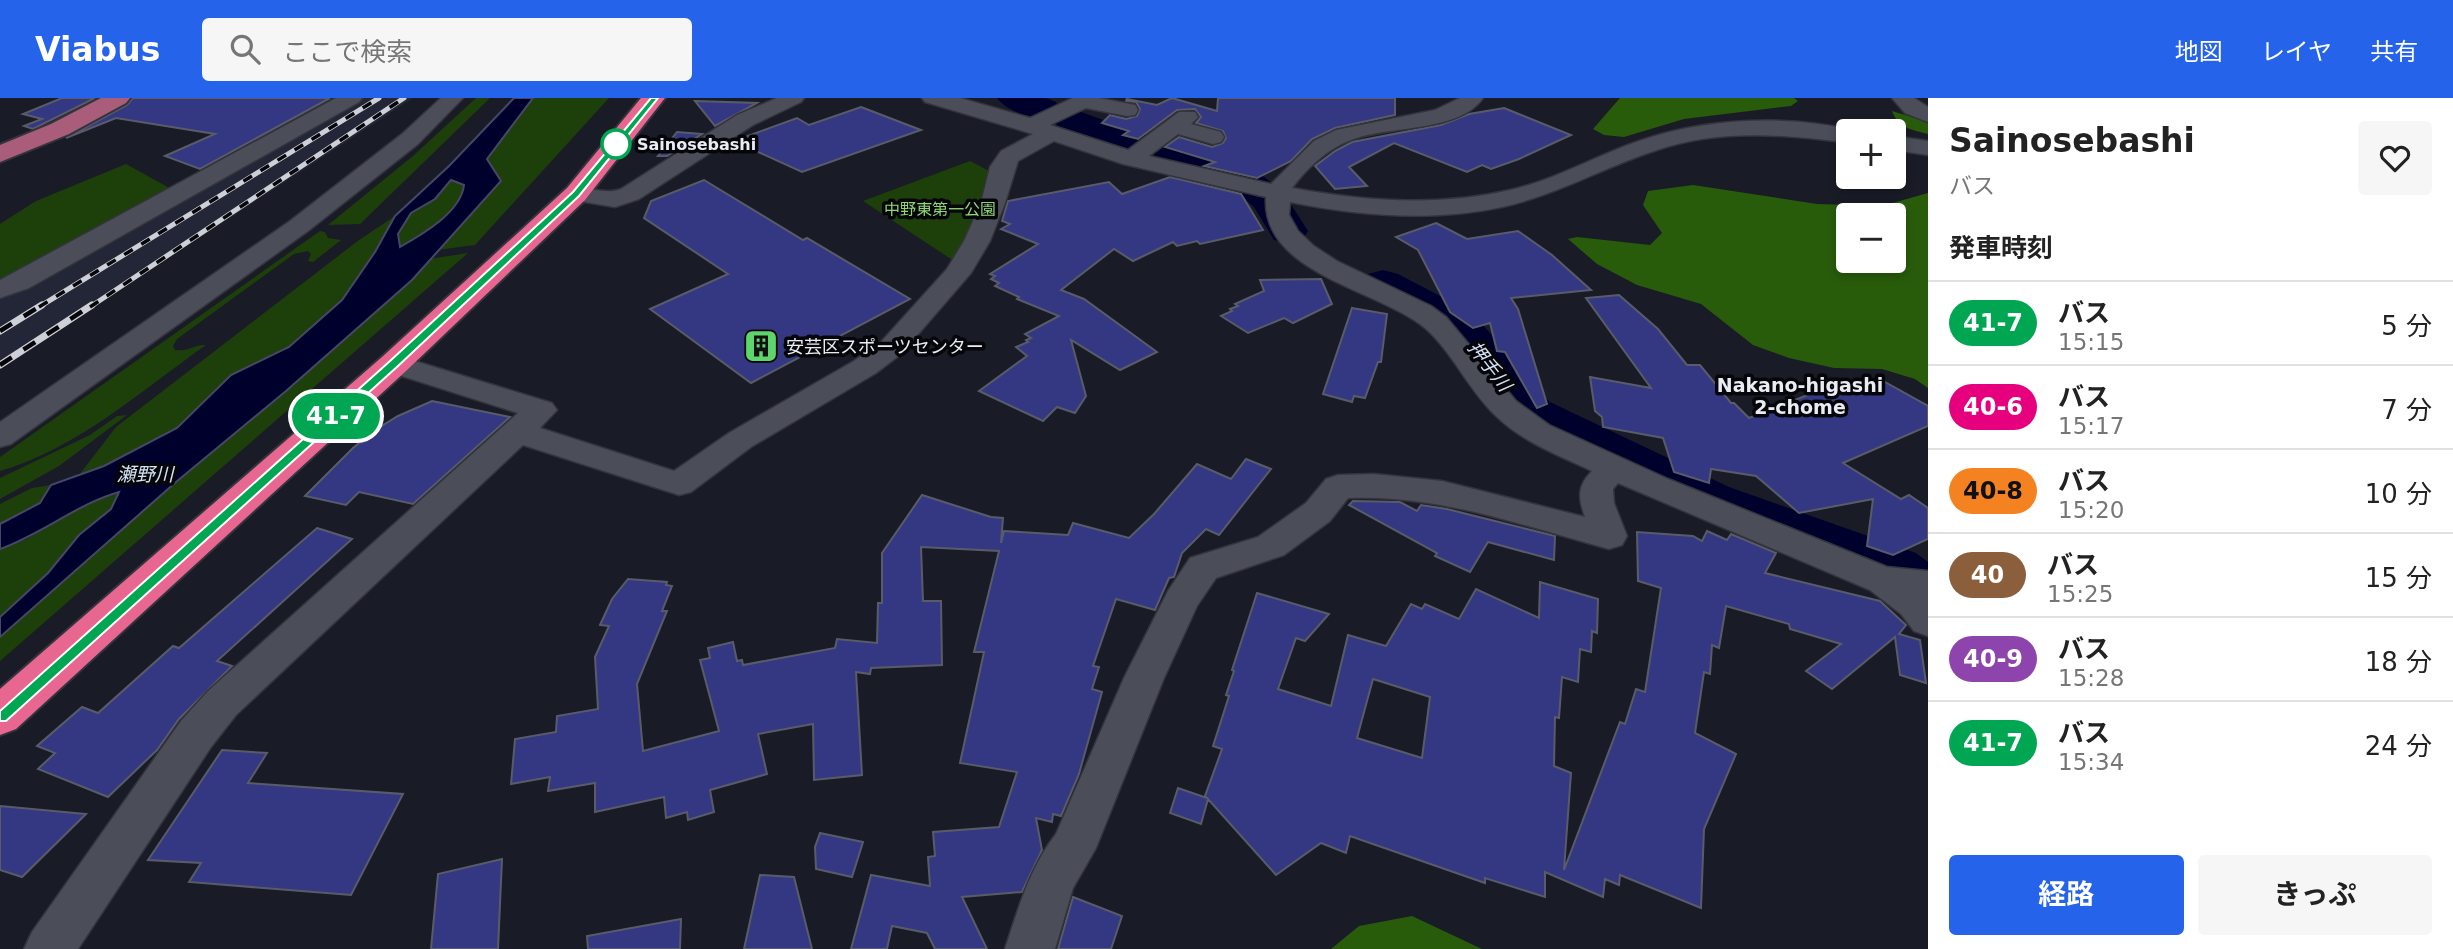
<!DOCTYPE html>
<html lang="ja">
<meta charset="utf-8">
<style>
:root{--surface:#fff;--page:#f6f6f6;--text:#222;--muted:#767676;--line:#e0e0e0;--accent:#2563eb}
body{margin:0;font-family:"DejaVu Sans","Noto Sans JP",sans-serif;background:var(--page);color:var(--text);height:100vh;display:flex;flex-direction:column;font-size:26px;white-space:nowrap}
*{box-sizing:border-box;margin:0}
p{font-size:23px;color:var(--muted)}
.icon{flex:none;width:38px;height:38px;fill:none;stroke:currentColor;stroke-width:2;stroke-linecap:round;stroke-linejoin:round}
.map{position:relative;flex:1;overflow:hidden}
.details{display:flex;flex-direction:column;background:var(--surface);width:525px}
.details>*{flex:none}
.badge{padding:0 14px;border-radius:23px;font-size:24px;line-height:46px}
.controls{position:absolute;left:1836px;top:21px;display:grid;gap:14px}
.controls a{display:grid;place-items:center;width:70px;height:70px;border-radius:7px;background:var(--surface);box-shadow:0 4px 10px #0003;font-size:35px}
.map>.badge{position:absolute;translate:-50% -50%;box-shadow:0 0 0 4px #fff}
h2{padding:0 21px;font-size:26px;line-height:63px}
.round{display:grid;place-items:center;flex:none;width:74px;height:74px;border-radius:7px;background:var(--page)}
.headline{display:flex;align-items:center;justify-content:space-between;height:119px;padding:0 21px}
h1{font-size:33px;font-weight:700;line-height:52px}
.primary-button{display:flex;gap:14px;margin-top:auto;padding:14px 21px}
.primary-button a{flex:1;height:80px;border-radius:7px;background:var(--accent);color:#fff;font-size:28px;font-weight:700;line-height:80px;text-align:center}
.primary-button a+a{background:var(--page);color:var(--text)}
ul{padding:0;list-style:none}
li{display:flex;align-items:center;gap:21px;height:84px;padding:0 21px;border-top:2px solid var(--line)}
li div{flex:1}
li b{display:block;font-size:26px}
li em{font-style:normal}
li .badge{min-width:77px;font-weight:700;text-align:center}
header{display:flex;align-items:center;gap:42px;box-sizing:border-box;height:98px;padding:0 35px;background:var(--accent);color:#fff}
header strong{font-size:33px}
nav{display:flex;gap:38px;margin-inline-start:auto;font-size:24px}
.search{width:490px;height:63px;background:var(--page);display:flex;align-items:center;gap:18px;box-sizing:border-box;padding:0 24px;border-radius:7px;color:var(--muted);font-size:26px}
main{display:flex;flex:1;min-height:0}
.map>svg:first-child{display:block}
.built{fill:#232636}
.green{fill:#1d400a}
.forest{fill:#285c0a;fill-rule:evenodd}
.water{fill:#00002d;stroke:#464768;stroke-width:2;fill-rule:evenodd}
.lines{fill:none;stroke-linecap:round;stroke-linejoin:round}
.river{fill:#00002d;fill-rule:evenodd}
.building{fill:#343882;stroke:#595c68;stroke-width:2;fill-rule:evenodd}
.minor-casing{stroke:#33343c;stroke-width:3}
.major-casing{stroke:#33343c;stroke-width:4}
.highway-casing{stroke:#33343c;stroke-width:4}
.minor{fill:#4b4d59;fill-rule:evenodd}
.major{fill:#a95d7b;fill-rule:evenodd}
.highway{fill:#e76791;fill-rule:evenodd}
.rail-far1-casing{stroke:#ced0d7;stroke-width:5}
.rail-casing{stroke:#ced0d7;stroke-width:7}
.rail-far1{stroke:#06060a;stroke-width:3.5;stroke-dasharray:10;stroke-linecap:butt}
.rail{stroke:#06060a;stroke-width:4.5;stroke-dasharray:14;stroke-linecap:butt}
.line{fill:#00a651;stroke:#fff;stroke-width:2}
.stop-dot{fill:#fff;stroke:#00a651;stroke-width:3.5}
.labels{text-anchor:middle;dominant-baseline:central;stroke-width:7;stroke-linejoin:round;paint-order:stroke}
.far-stop-label{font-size:16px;font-weight:bold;fill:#eaecf3;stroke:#06060a;text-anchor:start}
.far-park-label{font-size:16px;fill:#8ed671;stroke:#06060a}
.poi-label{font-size:18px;fill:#eaecf3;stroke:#06060a;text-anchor:start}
.water-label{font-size:19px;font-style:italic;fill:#d4e2f5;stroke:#06060a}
.neighbourhood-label{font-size:19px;font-weight:bold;fill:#eaecf3;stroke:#06060a}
</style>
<header>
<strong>Viabus</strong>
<div class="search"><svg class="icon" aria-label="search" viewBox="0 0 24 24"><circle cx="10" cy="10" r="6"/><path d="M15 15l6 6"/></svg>ここで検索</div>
<nav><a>地図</a><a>レイヤ</a><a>共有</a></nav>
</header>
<main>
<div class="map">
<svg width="1928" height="851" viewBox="0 0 1928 851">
<rect width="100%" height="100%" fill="#191b26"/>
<polygon class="built" points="361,0 413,0 0,270 0,200"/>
<g class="green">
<polygon points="476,0 490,0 360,126 328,127 413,58"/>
<polygon points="533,0 609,0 475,147 437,152 501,83 487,61"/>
<polygon points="970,63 995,76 957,165 863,103"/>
<polygon points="126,66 173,92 0,184 0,126 36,103"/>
<path d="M 452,82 L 464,87 C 460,115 423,135 400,149 L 398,136 L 411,115 L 435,101 Z"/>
<polygon points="395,118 375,154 342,202 289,249 231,277 177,330 104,368 79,377 116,329 359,142"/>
<path d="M 320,133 L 325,134 L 328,140 L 341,142 L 313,164 L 308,163 L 311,156 L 308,153 L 294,156 L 177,241 L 173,248 L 175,252 C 188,254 195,246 206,247 C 142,292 77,351 0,373 L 0,359 Z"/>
<polygon points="468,155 0,563 0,539 176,384 286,293 412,182 429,161"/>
<polygon points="127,317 59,368 0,401 0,380 90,337 117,318"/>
<polygon points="51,387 40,405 0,426 0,406 32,390"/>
<polygon points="120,394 111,411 79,437 48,475 0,519 0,451 27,441 75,411"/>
</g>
<g class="forest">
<polygon points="1620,0 1794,0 1798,3 1791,8 1684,21 1624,39 1604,37 1593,31"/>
<path d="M 1892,13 L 1928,24 L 1928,36 C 1912,32 1898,30 1892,13 Z"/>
<path d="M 1693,87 L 1817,106 L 1882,108 L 1928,95 L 1928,290 L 1915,281 L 1882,271 L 1834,270 L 1789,260 L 1753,247 L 1701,206 L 1637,187 L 1597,166 L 1568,141 L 1577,139 L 1650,147 L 1662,135 L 1643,107 L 1648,93 ZM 1848,117 L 1894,117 L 1894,163 L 1848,163 Z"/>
<polygon points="1412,818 1482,851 1331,851 1359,828"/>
</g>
<path class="water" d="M 514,0 L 533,0 L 487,61 L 501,83 L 412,182 L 286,293 L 176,384 L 0,539 L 0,519 L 48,475 L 79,437 L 111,411 L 119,394 C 77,406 42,436 0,451 L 0,426 L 40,405 L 51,387 L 104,368 L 177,330 L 231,277 L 289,249 L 342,202 L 375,154 L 395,118 L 449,68 ZM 451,82 L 464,87 C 461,114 423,136 400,149 L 398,136 L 411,115 L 435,101 Z"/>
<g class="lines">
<g class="river">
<path d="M 997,0 L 1046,0 L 1056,4 L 1060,13 L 1069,11 L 1081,14 L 1143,36 L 1236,64 L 1259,75 L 1283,94 L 1308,133 L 1302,142 L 1288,145 L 1274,142 L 1254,109 L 1233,91 L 1210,80 L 1117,52 L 1057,28 L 1053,19 C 1037,23 1007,14 997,0 Z"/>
<polygon points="1383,172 1398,176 1461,209 1482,226 1500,246 1521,279 1550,304 1729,389 1916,455 1928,464 1928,519 1907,512 1874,485 1691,415 1514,326 1486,300 1450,246 1429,229 1368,194 1361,185 1368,176"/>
</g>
</g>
<g class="building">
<polygon points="62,0 95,0 33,31 24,28 42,21 23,16"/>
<polygon points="133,0 330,0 200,71 165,58 215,36 116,20 66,40 127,7"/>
<polygon points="1172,0 1217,13 1218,0 1395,0 1395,17 1335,30 1312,41 1291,63 1257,80 1204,68 1215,64 1165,49 1179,39 1212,49 1223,45 1226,40 1223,33 1196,25 1201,19 1195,11 1177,12 1138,41 1123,37 1129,33 1102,25 1110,17 1126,21 1137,18 1140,11 1136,4 1126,3 1127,1 1157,7"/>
<polygon points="695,3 757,5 715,28"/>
<polygon points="861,9 921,32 802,74 734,43 797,20 809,27"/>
<polygon points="1504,10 1571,37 1519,61 1491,71 1482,67 1467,74 1394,45 1349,69 1367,88 1335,91 1315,68 1335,53 1352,44 1441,27 1469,16"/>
<polygon points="677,34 702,36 667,58 658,58"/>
<polygon points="1170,79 1241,96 1263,132 1200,146 1197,143 1177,148 1173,144 1133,163 1114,151 1061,192 1084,201 1157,254 1120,272 1071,242 1086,298 1075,315 1057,309 1043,323 979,293 1027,258 1016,249 1028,244 1026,242 1031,240 1025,236 1059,218 1017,201 1019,199 995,188 999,185 991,181 995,178 990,176 1038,146 1001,131 1010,126 1002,123 1008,103 1109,84 1122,96"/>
<polygon points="704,82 803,142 807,140 910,201 751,285 650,211 728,176 644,120 651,103"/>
<polygon points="1436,125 1467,141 1518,133 1552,157 1591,192 1511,200 1518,211 1547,306 1537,310 1505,254 1497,253 1490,225 1473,230 1450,214 1418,152 1396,139"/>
<polygon points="1321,181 1332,206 1293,225 1284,220 1248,235 1221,218 1232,213 1230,211 1238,208 1235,206 1264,193 1260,182"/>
<polygon points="1619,197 1658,231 1687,267 1700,267 1731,305 1734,305 1749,320 1843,283 1850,287 1868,280 1879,286 1885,284 1928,308 1928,328 1843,365 1901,401 1909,397 1928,410 1928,441 1893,457 1867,448 1873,401 1799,415 1756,378 1711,371 1709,385 1674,374 1663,340 1603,329 1602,319 1595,313 1590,279 1651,290 1586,200"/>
<polygon points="1352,210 1387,216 1381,264 1378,264 1365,300 1354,298 1352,304 1323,296"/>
<polygon points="432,303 510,319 413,406 359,394 346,407 305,398 353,350 375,332 398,318"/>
<polygon points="1246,361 1271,371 1219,437 1206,431 1182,455 1174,479 1169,480 1155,512 1116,501 1093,568 1099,569 1092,591 1102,594 1079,676 1061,718 1053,716 1052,724 1036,720 1042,752 1022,794 962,799 987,851 935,851 927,835 892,828 887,851 851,851 871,777 930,788 928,759 935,758 933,734 999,729 1017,674 960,665 984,554 974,554 999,453 921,449 923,503 941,503 942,567 871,570 870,576 856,574 862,677 814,682 813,626 758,636 767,676 710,692 714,714 688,722 687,714 666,720 664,699 595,714 595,685 548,693 550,679 511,686 515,641 556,634 557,618 598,611 595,559 609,528 600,527 612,501 628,481 667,484 666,487 672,488 662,513 667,513 637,586 643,653 719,633 700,562 710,560 708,550 733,544 737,563 742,562 743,567 835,550 837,541 877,545 878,505 882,505 882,455 922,397 991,419 1003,420 1001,445 1004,433 1068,437 1073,425 1129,440 1154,416 1197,366 1231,381"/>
<polygon points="1353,403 1400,404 1417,413 1421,407 1447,411 1555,438 1554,462 1488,444 1470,474 1435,458 1437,455 1349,407"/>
<polygon points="317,430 352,441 217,563 232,568 179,621 157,652 108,699 38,671 55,655 37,648 82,609 98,615 173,548 179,550"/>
<path d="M 1707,433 L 1727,442 L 1731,436 L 1776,455 L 1765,475 L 1880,503 L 1906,527 L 1899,536 L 1920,542 L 1926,585 L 1900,577 L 1895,539 L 1832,591 L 1806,573 L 1841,546 L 1790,531 L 1789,526 L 1726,508 L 1719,550 L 1712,547 L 1710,576 L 1704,574 L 1695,635 L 1736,656 L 1704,731 L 1701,810 L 1620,777 L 1619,787 L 1605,781 L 1603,799 L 1545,774 L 1545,799 L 1485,780 L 1485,785 L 1350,738 L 1346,755 L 1321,745 L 1276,777 L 1208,701 L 1201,726 L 1170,715 L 1178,690 L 1207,700 L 1205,698 L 1222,651 L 1213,648 L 1229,598 L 1226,597 L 1234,573 L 1232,572 L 1257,495 L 1329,516 L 1305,543 L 1296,540 L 1278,591 L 1331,608 L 1348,537 L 1386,548 L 1411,506 L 1422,511 L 1425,506 L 1459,521 L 1476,491 L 1539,520 L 1540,484 L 1598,501 L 1597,535 L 1592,533 L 1591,554 L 1580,551 L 1578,584 L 1562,579 L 1559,620 L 1555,619 L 1554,668 L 1571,675 L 1564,772 L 1620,624 L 1625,626 L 1636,591 L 1645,594 L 1661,490 L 1638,483 L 1637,434 L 1693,438 L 1702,443 ZM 1373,581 L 1430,599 L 1422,660 L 1357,640 Z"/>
<polygon points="222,652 267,655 248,685 403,696 351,797 189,784 201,765 148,762"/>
<polygon points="0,708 86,716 22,779 0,772"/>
<polygon points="820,735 863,744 852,779 816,771 815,749"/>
<polygon points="502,761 498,851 431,851 438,776"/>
<polygon points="760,777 794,779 812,851 744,851"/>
<polygon points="1073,799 1122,818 1111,851 1058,851"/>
<polygon points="681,821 680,851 588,851 587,838"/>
</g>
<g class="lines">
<g class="minor-casing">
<g id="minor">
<polygon points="336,0 362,0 359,4 29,190 0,200 0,182"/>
<polygon points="441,0 463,0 418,46 308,133 11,346 0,349 0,324 290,123 402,36"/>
<path d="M 777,0 L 804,0 L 801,4 L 753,27 L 639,101 L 615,109 L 567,101 L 564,96 L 567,91 C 586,86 604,98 621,91 L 737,17 Z"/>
<path d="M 922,0 L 960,0 L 1030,20 L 1073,0 L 1099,0 L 1135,7 L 1138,12 L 1135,17 L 1127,18 L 1086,10 L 1050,27 L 1128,52 L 1179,14 L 1195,14 L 1198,19 L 1191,26 L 1221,34 L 1224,39 L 1221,44 L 1213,46 L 1178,36 L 1149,58 L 1271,86 L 1314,43 L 1336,32 L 1435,12 L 1460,0 L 1483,0 C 1459,35 1388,27 1351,42 C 1327,51 1307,70 1292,90 C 1364,103 1438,109 1510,92 C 1555,82 1595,58 1639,43 C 1705,20 1788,16 1856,33 L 1848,33 L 1848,45 C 1785,36 1718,31 1657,52 C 1604,69 1557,97 1502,109 C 1432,124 1359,118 1290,104 L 1289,117 L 1298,133 L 1314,148 L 1337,163 L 1431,208 L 1446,219 L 1516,303 L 1549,327 L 1668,381 L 1887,469 L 1928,473 L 1928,538 L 1914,533 L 1901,516 L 1870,492 L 1618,385 L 1613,391 L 1614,405 L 1627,438 L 1622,447 L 1609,451 C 1523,428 1439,396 1348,400 L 1330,423 L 1284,457 L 1216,480 L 1197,508 L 1164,580 L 1096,750 L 1073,790 L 1055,851 L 1005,851 C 1018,811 1030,769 1056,736 L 1124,580 L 1168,493 L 1190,460 L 1258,439 L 1306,405 L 1326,381 L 1338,377 L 1374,376 L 1442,383 L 1585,419 C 1578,400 1577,388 1592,373 C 1558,357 1522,344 1495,317 C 1468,291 1453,255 1425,230 C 1378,191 1261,176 1266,99 L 1123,66 L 1054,43 L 1018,63 L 1005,105 L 990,143 L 971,175 L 901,256 L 876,275 L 751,349 L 691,394 L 679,397 L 523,347 L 236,617 L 211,649 L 78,851 L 24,851 L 32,834 L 181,623 L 208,593 L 518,315 L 383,272 L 379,266 L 383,260 L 394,257 L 405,260 L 552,305 L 557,312 L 540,330 L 674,373 L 729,335 L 854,263 L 881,244 L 947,171 L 964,143 L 981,105 L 990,69 L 1001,53 L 1033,36 L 925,4 Z"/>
<polygon points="1892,0 1914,0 1928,9 1928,24 1905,15"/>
<polygon points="1894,38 1928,43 1928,57 1894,52"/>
</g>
</g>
<g class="major-casing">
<polygon id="major" points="101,0 130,0 126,5 69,36 0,64 0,47 51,26"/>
</g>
<g class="highway-casing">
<polygon id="highway" points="641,0 665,0 585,102 406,273 16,631 0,637 0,591 382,259 567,90"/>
</g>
<use href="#minor" class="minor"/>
<use href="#major" class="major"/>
<use href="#highway" class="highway"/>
<g class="rail-far1-casing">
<g id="rail-far1">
<polyline points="39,209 379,0"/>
<polyline points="90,209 404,0"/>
</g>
</g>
<g class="rail-casing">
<g id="rail">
<polyline points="0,233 42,207"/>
<polyline points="0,267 92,207"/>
</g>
</g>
<use href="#rail-far1" class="rail-far1"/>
<use href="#rail" class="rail"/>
</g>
<polygon class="line" points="651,0 658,0 579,98 398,268 6,623 0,623 0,613 390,263 573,94"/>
<defs>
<g id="building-square" transform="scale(1.75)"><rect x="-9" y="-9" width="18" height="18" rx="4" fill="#5ed56c" stroke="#06060a"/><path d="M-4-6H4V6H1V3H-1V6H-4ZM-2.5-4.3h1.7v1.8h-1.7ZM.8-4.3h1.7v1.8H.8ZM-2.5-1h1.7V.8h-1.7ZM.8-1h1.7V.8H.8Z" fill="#111"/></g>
</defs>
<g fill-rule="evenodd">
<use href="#building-square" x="761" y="248"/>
</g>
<circle class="stop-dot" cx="616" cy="46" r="14"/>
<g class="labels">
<g class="far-stop-label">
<text x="637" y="46">Sainosebashi</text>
</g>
<g class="far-park-label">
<text x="940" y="111">中野東第一公園</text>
</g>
<g class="poi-label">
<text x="786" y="248">安芸区スポーツセンター</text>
</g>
<g class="water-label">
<text transform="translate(1490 268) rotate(52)">押手川</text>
<text x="145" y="376">瀬野川</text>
</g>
<g class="neighbourhood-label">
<text x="1800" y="287">Nakano-higashi<tspan x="1800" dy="22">2-chome</tspan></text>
</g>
</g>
</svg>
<div class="controls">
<a>+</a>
<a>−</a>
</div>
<b class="badge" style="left:336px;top:318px;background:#00a651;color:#fff">41-7</b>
</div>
<section class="details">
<div class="headline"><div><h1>Sainosebashi</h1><p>バス</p></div><a class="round"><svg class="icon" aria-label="heart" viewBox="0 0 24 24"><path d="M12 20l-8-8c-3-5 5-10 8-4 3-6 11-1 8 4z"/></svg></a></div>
<h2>発車時刻</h2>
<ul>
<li><span class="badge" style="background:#00a651;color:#fff">41-7</span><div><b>バス</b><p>15:15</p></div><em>5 分</em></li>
<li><span class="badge" style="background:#e6007e;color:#fff">40-6</span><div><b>バス</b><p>15:17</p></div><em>7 分</em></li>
<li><span class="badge" style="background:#f58220;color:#111">40-8</span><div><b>バス</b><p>15:20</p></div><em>10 分</em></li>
<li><span class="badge" style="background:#8b5e3c;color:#fff">40</span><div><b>バス</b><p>15:25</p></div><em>15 分</em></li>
<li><span class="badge" style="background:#8e44ad;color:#fff">40-9</span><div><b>バス</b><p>15:28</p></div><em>18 分</em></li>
<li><span class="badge" style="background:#00a651;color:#fff">41-7</span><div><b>バス</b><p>15:34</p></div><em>24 分</em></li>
</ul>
<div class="primary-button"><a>経路</a><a>きっぷ</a></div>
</section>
</main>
